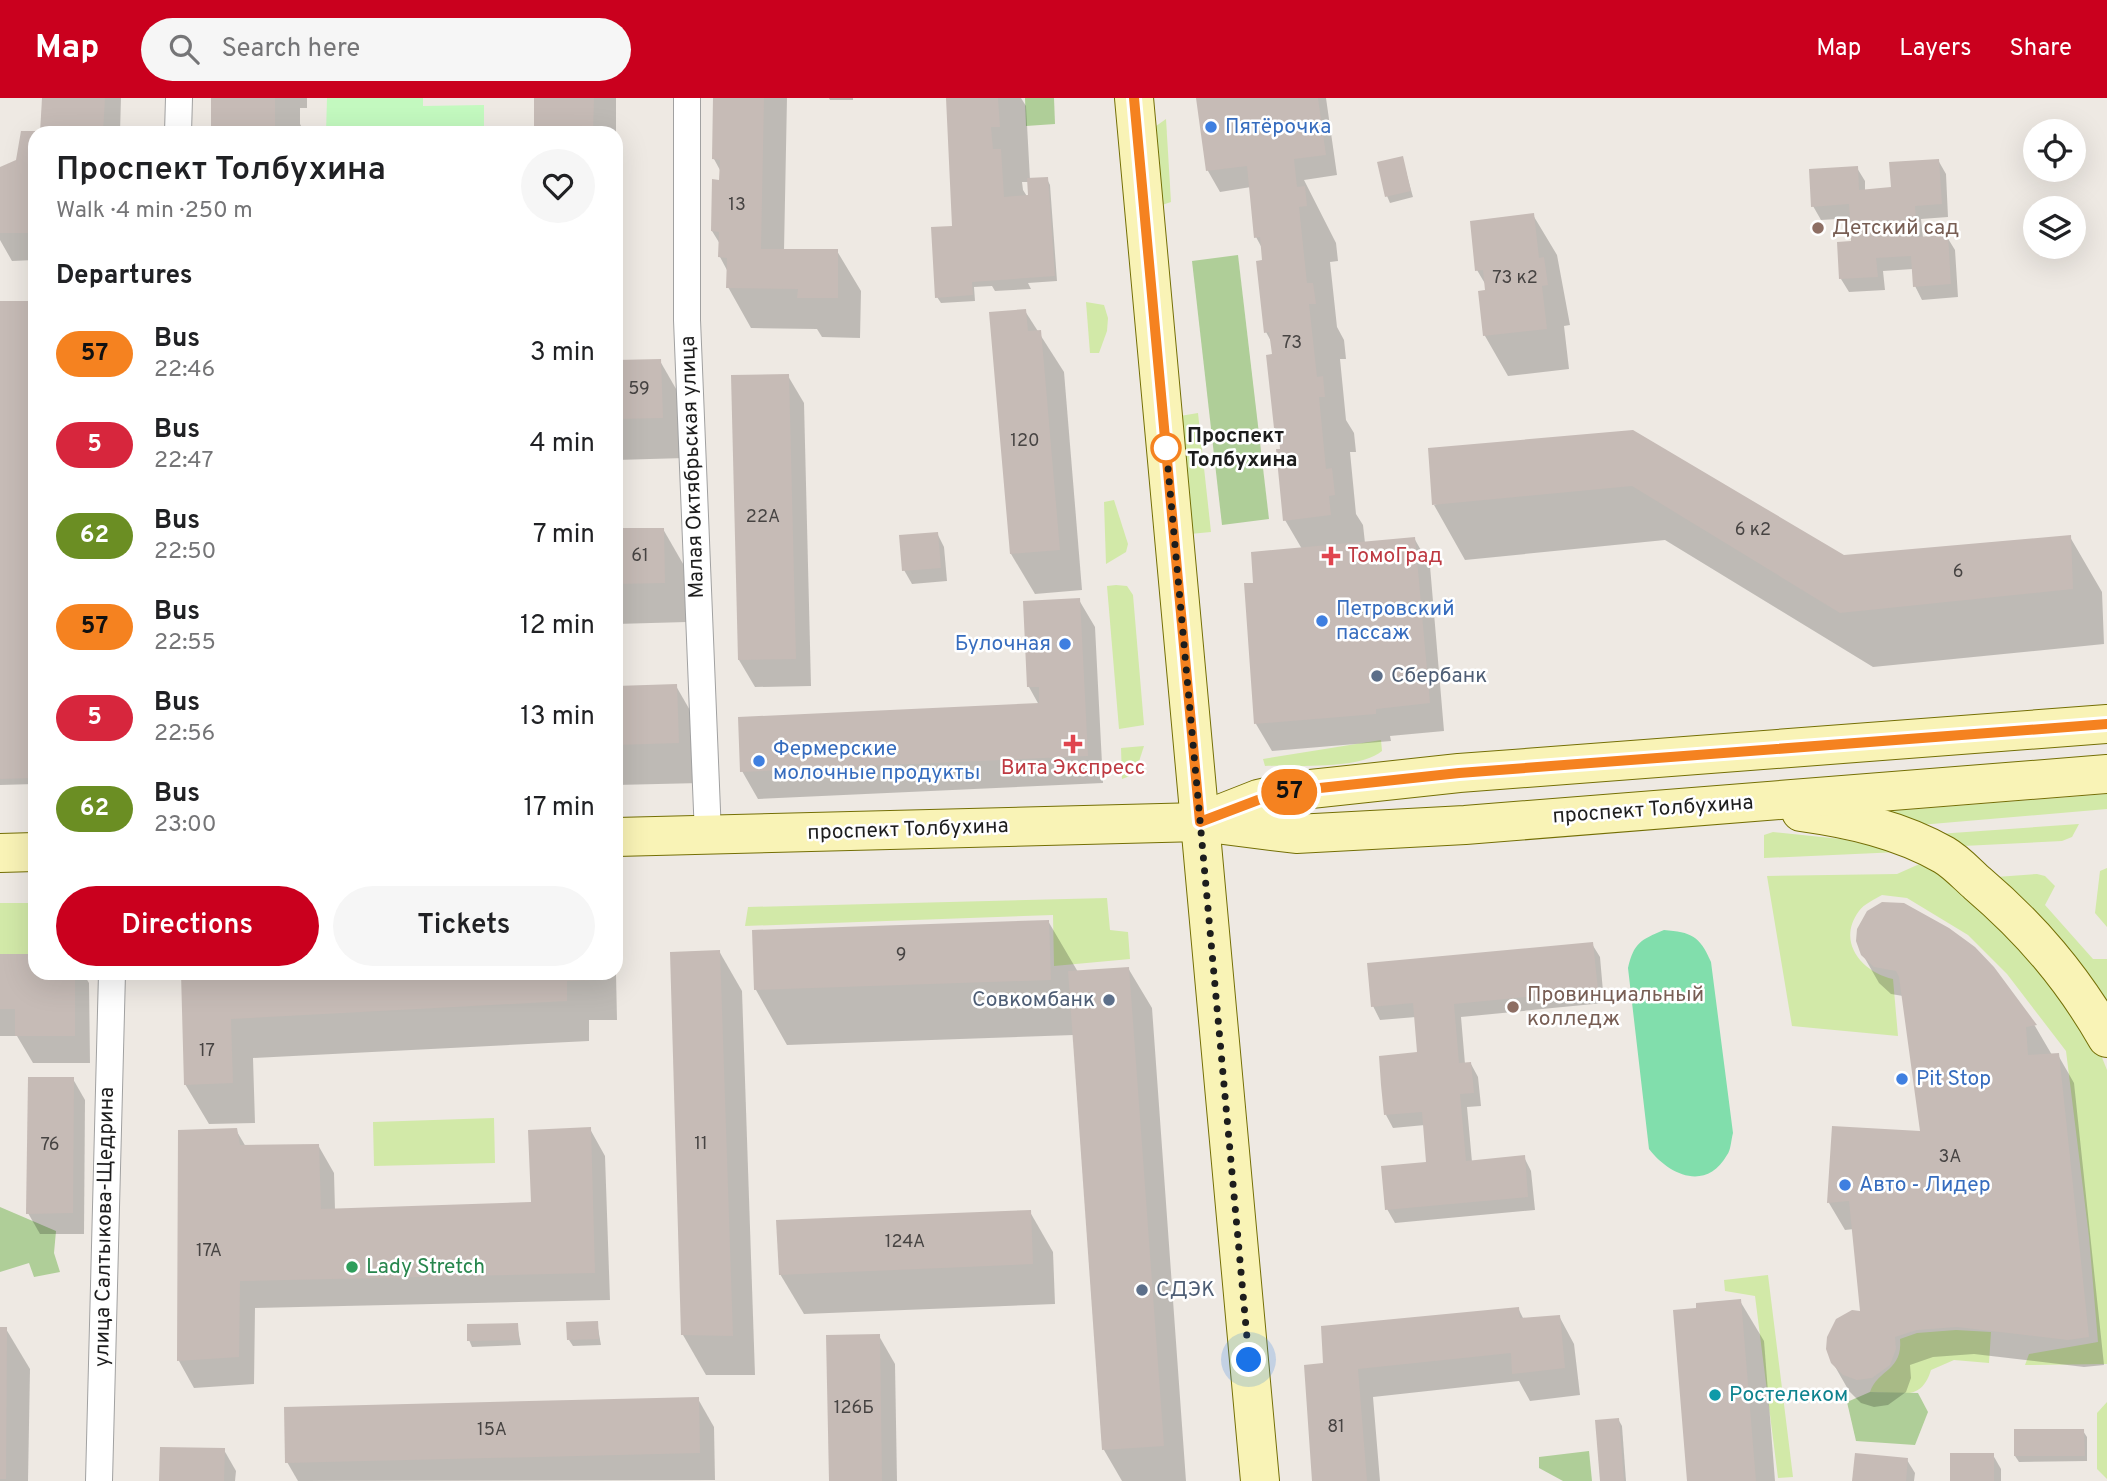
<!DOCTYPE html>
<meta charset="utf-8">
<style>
:root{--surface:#fff;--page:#f6f6f6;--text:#202124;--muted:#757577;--accent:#ca001e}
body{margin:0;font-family:Overpass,sans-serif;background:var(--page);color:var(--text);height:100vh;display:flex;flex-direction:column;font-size:26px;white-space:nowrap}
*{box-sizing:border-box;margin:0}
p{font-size:23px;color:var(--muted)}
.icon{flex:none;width:38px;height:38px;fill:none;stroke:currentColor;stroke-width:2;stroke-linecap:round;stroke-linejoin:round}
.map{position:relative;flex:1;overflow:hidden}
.details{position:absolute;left:28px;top:28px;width:595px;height:854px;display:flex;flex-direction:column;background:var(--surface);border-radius:21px;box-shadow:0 7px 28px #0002}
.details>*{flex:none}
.badge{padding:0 14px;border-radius:23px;font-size:24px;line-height:46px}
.tools{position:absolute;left:2023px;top:21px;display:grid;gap:14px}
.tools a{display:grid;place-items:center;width:63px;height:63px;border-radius:50%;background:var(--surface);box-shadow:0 7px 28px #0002;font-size:35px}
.you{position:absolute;width:35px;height:35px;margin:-18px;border:5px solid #fff;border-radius:50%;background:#1a73e8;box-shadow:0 0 0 10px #1a73e833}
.map>.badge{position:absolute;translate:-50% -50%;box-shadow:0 0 0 4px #fff}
h2{padding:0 28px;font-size:26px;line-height:63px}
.round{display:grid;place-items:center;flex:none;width:74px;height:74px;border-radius:37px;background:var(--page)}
.head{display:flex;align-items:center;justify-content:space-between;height:119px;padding:0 28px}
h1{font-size:33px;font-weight:600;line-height:52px}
.cta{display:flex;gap:14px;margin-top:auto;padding:14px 28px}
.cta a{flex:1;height:80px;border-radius:42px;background:var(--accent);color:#fff;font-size:28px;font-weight:600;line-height:80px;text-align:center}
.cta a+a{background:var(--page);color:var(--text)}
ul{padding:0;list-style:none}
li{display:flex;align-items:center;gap:21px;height:91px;padding:0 28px}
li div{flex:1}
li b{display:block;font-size:26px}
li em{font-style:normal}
li .badge{min-width:77px;font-weight:700;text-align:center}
header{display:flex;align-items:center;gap:42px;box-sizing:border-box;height:98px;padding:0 35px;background:var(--accent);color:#fff}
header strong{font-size:33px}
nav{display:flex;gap:38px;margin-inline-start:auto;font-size:24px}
.search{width:490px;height:63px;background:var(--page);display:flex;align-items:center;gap:18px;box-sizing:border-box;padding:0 24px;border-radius:38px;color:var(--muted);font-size:26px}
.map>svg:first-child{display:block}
.grass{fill:#d2e9a8}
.forest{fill:#afce98}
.park{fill:#c3f9bf}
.pitch{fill:#81deac}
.shadow{fill:#0003;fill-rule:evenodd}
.building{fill:#c6bbb6}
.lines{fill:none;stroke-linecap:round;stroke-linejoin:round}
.street-casing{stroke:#a1a1a1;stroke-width:28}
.secondary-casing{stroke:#746f05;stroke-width:40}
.street{stroke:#fff;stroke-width:26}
.secondary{stroke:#f9f3b6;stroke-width:38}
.line-casing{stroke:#fff;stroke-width:16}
.line{stroke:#f58220;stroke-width:10}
.walk{stroke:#1d1d1d;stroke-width:7;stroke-dasharray:0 12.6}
.shop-dot{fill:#3f7fe0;stroke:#fff;stroke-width:2.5}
.education-dot{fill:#8d6e63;stroke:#fff;stroke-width:2.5}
.stop-dot{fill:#fff;stroke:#f58220;stroke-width:3.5}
.health-dot{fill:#e0444e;stroke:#fff;stroke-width:2.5}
.service-dot{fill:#5c6f8a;stroke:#fff;stroke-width:2.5}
.leisure-dot{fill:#2e9e5b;stroke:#fff;stroke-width:2.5}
.culture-dot{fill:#0f9aa8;stroke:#fff;stroke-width:2.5}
.labels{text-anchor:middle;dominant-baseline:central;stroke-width:5;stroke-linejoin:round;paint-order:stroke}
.number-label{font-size:18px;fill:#474443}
.shop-label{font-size:21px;fill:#366cbe;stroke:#fff;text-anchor:start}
.education-label{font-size:21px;fill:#785e54;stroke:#fff;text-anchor:start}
.stop-label{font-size:21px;font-weight:bold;fill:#1d1d1d;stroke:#fff;text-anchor:start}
.street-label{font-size:21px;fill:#1d1d1d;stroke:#fff}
.health-label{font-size:21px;fill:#be3a42;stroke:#fff;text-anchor:start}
.service-label{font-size:21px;fill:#4e5e75;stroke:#fff;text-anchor:start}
.leisure-label{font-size:21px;fill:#27864d;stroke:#fff;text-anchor:start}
.culture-label{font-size:21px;fill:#0d838f;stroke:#fff;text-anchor:start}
</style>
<header>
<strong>Map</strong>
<div class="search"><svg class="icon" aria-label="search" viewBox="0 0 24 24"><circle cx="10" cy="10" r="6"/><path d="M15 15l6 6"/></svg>Search here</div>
<nav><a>Map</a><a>Layers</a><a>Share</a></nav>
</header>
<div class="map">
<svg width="2107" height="1383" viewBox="0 0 2107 1383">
<rect width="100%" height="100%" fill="#eee9e3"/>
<g class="grass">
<polygon points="1166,21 1171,104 1156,109 1149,33"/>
<polygon points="1086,204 1104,207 1108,220 1107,233 1099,255 1090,255"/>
<polygon points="1198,315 1211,434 1190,436 1180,318"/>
<polygon points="1114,402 1128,446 1126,454 1106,466 1104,404"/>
<polygon points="1116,487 1127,488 1133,497 1144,627 1119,631 1107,488"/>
<path d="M 1381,642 L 1382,653 C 1360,672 1294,667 1265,668 L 1263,661 Z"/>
<polygon points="1144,648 1135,676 1122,681 1121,650"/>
<polygon points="2107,696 2107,711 1908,728 1879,714"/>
<polygon points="2079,726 2072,739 2062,743 1963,748 1938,736"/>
<polygon points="1773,734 1841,741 1899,754 1764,760 1764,737"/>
<path d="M 1924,764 L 2019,840 L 2097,947 L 2107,972 L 2107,1266 L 2025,1267 L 2029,1256 L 2098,1244 L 2089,1139 L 2066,953 L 2007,876 L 1968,837 L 1907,800 L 1882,797 C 1875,801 1864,806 1859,813 C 1836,844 1862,874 1893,881 L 1898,938 L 1792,928 L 1767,778 L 1897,776 Z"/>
<polygon points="2107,770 2107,829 2095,815 2100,773"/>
<polygon points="2037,776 2045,778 2055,788 2045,807 2093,861 2107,861 2107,907 1996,779"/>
<polygon points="1107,800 1110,832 1128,834 1130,861 1054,868 1053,817 745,828 748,809"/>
<polygon points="0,805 35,805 35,856 0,857"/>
<polygon points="494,1020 495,1065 374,1068 373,1024"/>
<polygon points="1768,1177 1793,1379 1778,1380 1755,1198 1725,1193 1724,1182"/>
<path d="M 1956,1232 L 1991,1234 L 1989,1265 L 1954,1262 L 1931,1272 C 1921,1305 1899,1294 1870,1294 C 1878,1271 1903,1273 1900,1241 L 1917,1235 Z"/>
<polygon points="2107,1304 2107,1381 2097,1371 2097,1315"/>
</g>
<g class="forest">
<polygon points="1025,0 1054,0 1055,26 1026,28"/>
<polygon points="1238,157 1269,421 1222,427 1192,163"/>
<polygon points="0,1109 56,1133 54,1155 60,1174 34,1179 29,1165 0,1174"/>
<polygon points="1870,1294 1918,1295 1928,1314 1915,1347 1856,1343 1847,1304"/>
<polygon points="1589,1353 1592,1383 1563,1383 1539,1370 1539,1359"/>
</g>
<polygon class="park" points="327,0 423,0 423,8 484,7 484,35 326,35"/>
<path class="pitch" d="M 1664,832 C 1691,834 1700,838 1711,864 L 1733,1035 C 1731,1042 1731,1052 1727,1057 C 1706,1094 1669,1077 1649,1051 L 1628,870 C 1634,845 1640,842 1664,832 Z"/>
<g class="shadow">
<polygon points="43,0 121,0 120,35 35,35 35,162 12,163 0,142 0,71 18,64 23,34 42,35"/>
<polygon points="213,0 307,0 307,10 300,10 300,26 305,35 213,35"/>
<polygon points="536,0 616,0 616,35 535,35"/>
<polygon points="715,0 787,0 784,153 837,153 861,193 860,240 822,239 817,231 751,230 728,189 728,174 720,159 720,146 712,133 721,74 714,61"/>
<polygon points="829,0 853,0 853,2 830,2"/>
<path d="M 948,0 L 1021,0 L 1026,8 L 1030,82 L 1047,81 L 1050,87 L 1057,183 L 1028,185 L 1031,191 L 995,193 L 992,188 L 974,189 L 975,203 L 941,205 L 937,199 L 954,129 ZM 1022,84 L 1029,84 L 1030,103 L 1023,92 Z"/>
<polygon points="1198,0 1326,0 1337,77 1304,82 1336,145 1338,163 1330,164 1337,229 1344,242 1346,261 1340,261 1346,322 1354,335 1356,354 1350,354 1356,416 1363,427 1365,445 1414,440 1430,468 1444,633 1390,638 1391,643 1272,653 1256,626 1246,487 1255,486 1302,451 1285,422 1281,340 1275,330 1273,258 1272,245 1266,234 1264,164 1263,152 1256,139 1251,89 1220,94 1208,73"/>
<polygon points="1402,60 1413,99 1390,105 1387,98"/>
<polygon points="1938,62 1946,76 1948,119 1921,121 1923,140 1947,139 1955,152 1958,199 1922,202 1915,188 1913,171 1883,173 1885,192 1849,194 1841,181 1853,145 1852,120 1821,122 1813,108 1857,70 1865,83 1865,93 1893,91"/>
<polygon points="1533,117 1557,157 1570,227 1564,228 1569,271 1508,278 1485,238 1480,195 1487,194 1487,189 1477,172"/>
<polygon points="0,205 35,206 35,686 0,687"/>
<polygon points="1025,213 1064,274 1082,492 1035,496 1011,456"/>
<polygon points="660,263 683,303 685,360 616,362 616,264"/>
<polygon points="788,278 804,305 811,588 755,589 739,562"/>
<polygon points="1633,333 1844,459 2070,439 2102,494 2104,546 1873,569 1665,442 1465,462 1434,407"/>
<polygon points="663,431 686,471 687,524 616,526 616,432"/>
<polygon points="937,435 944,449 947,483 912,486 904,472"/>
<polygon points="1079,502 1095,529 1103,685 758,701 742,673 1039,607 1029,589"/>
<polygon points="676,588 699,628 701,685 616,687 616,589"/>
<polygon points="1048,823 1078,874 1128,870 1152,910 1186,1383 1122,1383 1104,1352 1074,937 787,947 756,892 753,834"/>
<polygon points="1592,846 1600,859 1604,905 1461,919 1465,966 1471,966 1478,979 1481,1008 1467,1009 1472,1064 1524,1059 1531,1073 1535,1112 1395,1125 1387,1111 1428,1066 1425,1027 1393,1030 1386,1017 1419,956 1416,919 1380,922 1373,908"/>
<polygon points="719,853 742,893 755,1277 706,1277 683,1237"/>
<polygon points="1863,857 1993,871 2035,928 2052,957 2058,957 2074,985 2104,1267 2084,1269 1974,1256 1933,1259 1910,1267 1911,1280 1906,1294 1888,1307 1874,1309 1861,1305 1849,1293 1833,1265 1862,1214 1854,1131 1845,1132 1829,1105 1834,1029 1922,1035 1903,898 1891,896 1879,885"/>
<polygon points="0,858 35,858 35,875 83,875 89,885 90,965 33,965 17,938 0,938"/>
<polygon points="183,875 616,875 617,922 589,922 589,943 253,960 255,1025 209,1026 185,986"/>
<polygon points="73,981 85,1002 84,1136 40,1136 28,1115"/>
<polygon points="590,1031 605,1058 610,1202 255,1210 254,1286 194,1290 179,1263 180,1034 236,1032 246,1049 318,1047 334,1075 335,1112 533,1106"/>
<polygon points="1030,1114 1053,1154 1055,1206 804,1216 780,1176"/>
<polygon points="1740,1203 1764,1243 1775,1383 1689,1383"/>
<polygon points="1518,1210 1524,1222 1559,1218 1574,1246 1580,1297 1530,1303 1519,1283 1373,1299 1380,1383 1315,1383 1325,1267"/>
<polygon points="597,1225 601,1247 573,1248 569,1242"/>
<polygon points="517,1227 521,1247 472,1249 469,1242"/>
<polygon points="0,1231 6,1231 30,1271 28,1383 0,1383"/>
<polygon points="879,1238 895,1266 897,1383 830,1383"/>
<polygon points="698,1301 714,1329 715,1382 298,1383 287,1364"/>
<polygon points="1618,1321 1622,1328 1626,1383 1602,1383"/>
<polygon points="2083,1333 2087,1339 2087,1363 2019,1364 2015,1358"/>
<polygon points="224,1352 236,1373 235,1383 161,1383"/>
<polygon points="1993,1357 2001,1371 2001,1383 1952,1383"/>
<polygon points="1907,1362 1915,1375 1914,1383 1854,1383"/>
</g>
<g class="building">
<polygon points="42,0 105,0 103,35 40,35"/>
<rect x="211" y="0" width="64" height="35"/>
<polygon points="534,0 594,0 593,35 534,35"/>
<polygon points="713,0 764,0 761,151 838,151 838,200 797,200 798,191 726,190 727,160 718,159 719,134 711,133 712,81 719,82 720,62 712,61"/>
<polygon points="946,0 998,0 1000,29 991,29 993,51 1001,51 1004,99 1028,97 1027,80 1048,79 1055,178 972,184 973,197 935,200 931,129 952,128"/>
<polygon points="1196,0 1318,0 1326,57 1294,61 1297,89 1305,88 1307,108 1299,109 1307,185 1313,185 1316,206 1309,206 1317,279 1323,278 1325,299 1319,299 1326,371 1332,370 1335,397 1329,398 1331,417 1283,423 1276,351 1280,351 1278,330 1274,330 1266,257 1272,256 1269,234 1264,235 1256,163 1262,162 1260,139 1254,140 1247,68 1206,73"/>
<polygon points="21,33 35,33 35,135 0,135 0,69 16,62"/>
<polygon points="1403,58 1411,93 1385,99 1377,64"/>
<polygon points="1939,61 1942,106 1915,108 1917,139 1948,137 1951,186 1913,189 1911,158 1876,160 1878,179 1839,181 1837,144 1851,143 1849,106 1811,109 1809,71 1858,68 1859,92 1891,89 1889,64"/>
<polygon points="1534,115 1539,160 1544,159 1548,187 1542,188 1547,231 1483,238 1478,193 1485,192 1483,172 1475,173 1470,123"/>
<polygon points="0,203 35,203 35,680 0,681"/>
<polygon points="1026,211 1028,233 1041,232 1060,452 1010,456 989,214"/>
<polygon points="661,261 663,320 616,321 616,262"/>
<polygon points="789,276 796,561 738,562 731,277"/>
<polygon points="1633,332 1844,457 2071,437 2073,491 1840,515 1632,388 1432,407 1428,350"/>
<polygon points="616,430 664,430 665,485 616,486"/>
<polygon points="938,434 941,470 902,473 899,437"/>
<polygon points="1415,439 1430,605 1376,611 1376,616 1254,626 1244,485 1253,485 1251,454"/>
<polygon points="1080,500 1088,658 740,674 738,619 1039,605 1039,589 1027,589 1023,503"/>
<polygon points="677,586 679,645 616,647 616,588"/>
<polygon points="1882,804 1904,805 1949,830 1975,849 1994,869 2037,927 2026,929 2028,957 2059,955 2089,1239 2068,1242 1957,1229 1917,1232 1895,1239 1896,1251 1890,1267 1872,1280 1857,1282 1843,1277 1831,1265 1826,1251 1827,1239 1836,1221 1852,1212 1860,1213 1849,1103 1827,1105 1832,1028 1920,1033 1899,879 1896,873 1874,869 1861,857 1856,843 1857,831 1867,813"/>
<polygon points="1049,822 1051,882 754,892 752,832"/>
<polygon points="1593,844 1598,892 1454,906 1459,965 1471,964 1474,995 1460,996 1466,1063 1525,1057 1528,1099 1385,1112 1381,1068 1426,1064 1422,1014 1384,1017 1381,987 1379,958 1417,954 1413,905 1371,909 1367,865"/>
<polygon points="720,852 733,1238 681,1237 670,854"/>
<polygon points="0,856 35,856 35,875 75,875 75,938 15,938 15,911 0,911"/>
<polygon points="1129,869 1164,1348 1102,1352 1068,873"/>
<polygon points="181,875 595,875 595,882 567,883 567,903 231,921 233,985 184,987"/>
<polygon points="28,979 74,979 73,1115 26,1116"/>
<polygon points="591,1029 595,1175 240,1183 239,1259 177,1263 178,1032 237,1030 240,1047 319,1046 321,1111 531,1104 528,1032"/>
<polygon points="1031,1112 1033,1166 779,1177 776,1122"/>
<polygon points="1741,1201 1756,1383 1687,1383 1673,1212 1696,1210 1696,1205"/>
<polygon points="1519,1209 1520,1220 1560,1217 1565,1270 1512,1276 1511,1255 1358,1271 1367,1383 1312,1383 1304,1267 1323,1265 1321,1228"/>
<polygon points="598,1223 599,1241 567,1242 566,1224"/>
<polygon points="518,1225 519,1242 467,1243 467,1226"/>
<polygon points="0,1229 7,1229 6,1381 0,1381"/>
<polygon points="880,1236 882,1383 829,1383 826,1237"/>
<polygon points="699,1299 700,1355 285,1365 284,1309"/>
<polygon points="1619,1320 1624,1383 1600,1383 1595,1322"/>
<polygon points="2014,1331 2084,1331 2085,1358 2014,1358"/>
<polygon points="160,1349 225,1350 224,1383 159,1383"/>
<polygon points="1855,1355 1908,1360 1906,1383 1852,1383"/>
<rect x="1950" y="1355" width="44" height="28"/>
</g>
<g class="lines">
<g class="street-casing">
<g id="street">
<polyline points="687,0 687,222 708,737"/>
<polyline points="178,35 179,0"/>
<polyline points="99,1383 112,875"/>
</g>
</g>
<g class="secondary-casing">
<g id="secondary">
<polyline points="1134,0 1260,1383"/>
<path d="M 1801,714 C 1851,721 1900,732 1944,757 C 1956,764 1967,776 1977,785 C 2031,831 2072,879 2107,940"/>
<polyline points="1202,723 1258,701 1292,693 1459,675 2107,626"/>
<polyline points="616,739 1200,724 1296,736 1465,727 2107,676"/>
<polyline points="0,755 35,754"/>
</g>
</g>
<use href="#street" class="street"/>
<use href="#secondary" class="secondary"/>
</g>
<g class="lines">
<g class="line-casing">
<polyline id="line" points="1134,0 1200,724 1258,702 1292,693 1459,675 2107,626"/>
</g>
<use href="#line" class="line"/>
<polyline class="walk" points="1166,350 1166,348 1249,1262"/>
</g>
<g class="shop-dot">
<circle cx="1211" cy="29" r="7"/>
<circle cx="1322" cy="523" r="7"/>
<circle cx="1065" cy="546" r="7"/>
<circle cx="759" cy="663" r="7"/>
<circle cx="1902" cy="981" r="7"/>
<circle cx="1845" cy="1087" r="7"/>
</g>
<g class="education-dot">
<circle cx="1818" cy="130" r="7"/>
<circle cx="1513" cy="909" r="7"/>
</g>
<circle class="stop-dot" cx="1166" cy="350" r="14"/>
<g class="health-dot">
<path d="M1327.5 447.5h7v7h7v7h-7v7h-7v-7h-7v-7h7z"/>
<path d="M1069.5 635.5h7v7h7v7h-7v7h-7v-7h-7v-7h7z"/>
</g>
<g class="service-dot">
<circle cx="1377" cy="578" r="7"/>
<circle cx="1109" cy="902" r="7"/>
<circle cx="1142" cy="1192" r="7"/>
</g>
<circle class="leisure-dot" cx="352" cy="1169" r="7"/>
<circle class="culture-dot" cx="1715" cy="1297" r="7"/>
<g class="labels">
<g class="number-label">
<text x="737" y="107">13</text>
<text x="1515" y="180">73 к2</text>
<text x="1292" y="245">73</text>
<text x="639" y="291">59</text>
<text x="1025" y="343">120</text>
<text x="763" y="419">22А</text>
<text x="1753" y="432">6 к2</text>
<text x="640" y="458">61</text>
<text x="1958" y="474">6</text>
<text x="901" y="857">9</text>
<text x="207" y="953">17</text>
<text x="701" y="1046">11</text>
<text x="50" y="1047">76</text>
<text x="1950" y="1059">3А</text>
<text x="905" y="1144">124А</text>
<text x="209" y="1153">17А</text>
<text x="854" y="1310">126Б</text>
<text x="1336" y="1329">81</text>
<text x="492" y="1332">15А</text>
</g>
<g class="shop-label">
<text x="1225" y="29">Пятёрочка</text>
<text x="1336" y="511">Петровский<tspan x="1336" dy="24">пассаж</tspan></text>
<text x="1051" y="546" text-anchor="end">Булочная</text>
<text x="773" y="651">Фермерские<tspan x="773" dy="24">молочные продукты</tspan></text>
<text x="1916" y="981">Pit Stop</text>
<text x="1859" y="1087">Авто - Лидер</text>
</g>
<g class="education-label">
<text x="1832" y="130">Детский сад</text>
<text x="1527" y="897">Провинциальный<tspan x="1527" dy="24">колледж</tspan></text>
</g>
<g class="stop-label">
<text x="1187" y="338">Проспект<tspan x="1187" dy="24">Толбухина</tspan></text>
</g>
<g class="street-label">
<text transform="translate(693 369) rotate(-92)">Малая Октябрьская улица</text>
<text transform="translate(1653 712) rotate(-4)">проспект Толбухина</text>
<text transform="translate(908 732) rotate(-2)">проспект Толбухина</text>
<text transform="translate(105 1129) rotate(-89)">улица Салтыкова-Щедрина</text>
</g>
<g class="health-label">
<text x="1347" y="458">ТомоГрад</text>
<text x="1073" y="670" text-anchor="middle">Вита Экспресс</text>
</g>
<g class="service-label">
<text x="1391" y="578">Сбербанк</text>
<text x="1095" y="902" text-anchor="end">Совкомбанк</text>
<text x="1156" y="1192">СДЭК</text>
</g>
<g class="leisure-label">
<text x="366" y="1169">Lady Stretch</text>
</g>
<g class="culture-label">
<text x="1729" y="1297">Ростелеком</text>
</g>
</g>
</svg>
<div class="tools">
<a><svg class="icon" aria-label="locate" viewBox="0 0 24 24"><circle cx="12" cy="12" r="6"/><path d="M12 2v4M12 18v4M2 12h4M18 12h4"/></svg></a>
<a><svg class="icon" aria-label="layers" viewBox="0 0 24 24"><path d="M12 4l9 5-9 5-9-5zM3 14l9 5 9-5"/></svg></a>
</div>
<div class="you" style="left:1249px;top:1262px"></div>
<b class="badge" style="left:1289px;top:694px;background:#f58220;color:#111">57</b>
<section class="details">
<div class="head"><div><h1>Проспект Толбухина</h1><p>Walk · 4 min · 250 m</p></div><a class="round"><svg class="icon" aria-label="heart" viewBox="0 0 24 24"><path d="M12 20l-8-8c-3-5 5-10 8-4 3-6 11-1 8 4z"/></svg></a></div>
<h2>Departures</h2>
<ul>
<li><span class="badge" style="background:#f58220;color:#111">57</span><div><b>Bus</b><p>22:46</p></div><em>3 min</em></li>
<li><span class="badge" style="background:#d7263d;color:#fff">5</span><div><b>Bus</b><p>22:47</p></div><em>4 min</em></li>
<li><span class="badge" style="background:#6b8e23;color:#fff">62</span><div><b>Bus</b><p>22:50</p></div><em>7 min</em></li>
<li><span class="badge" style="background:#f58220;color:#111">57</span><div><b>Bus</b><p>22:55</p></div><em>12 min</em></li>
<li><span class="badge" style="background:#d7263d;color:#fff">5</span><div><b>Bus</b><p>22:56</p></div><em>13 min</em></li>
<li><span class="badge" style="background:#6b8e23;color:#fff">62</span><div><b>Bus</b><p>23:00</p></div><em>17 min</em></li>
</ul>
<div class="cta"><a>Directions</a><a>Tickets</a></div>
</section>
</div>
